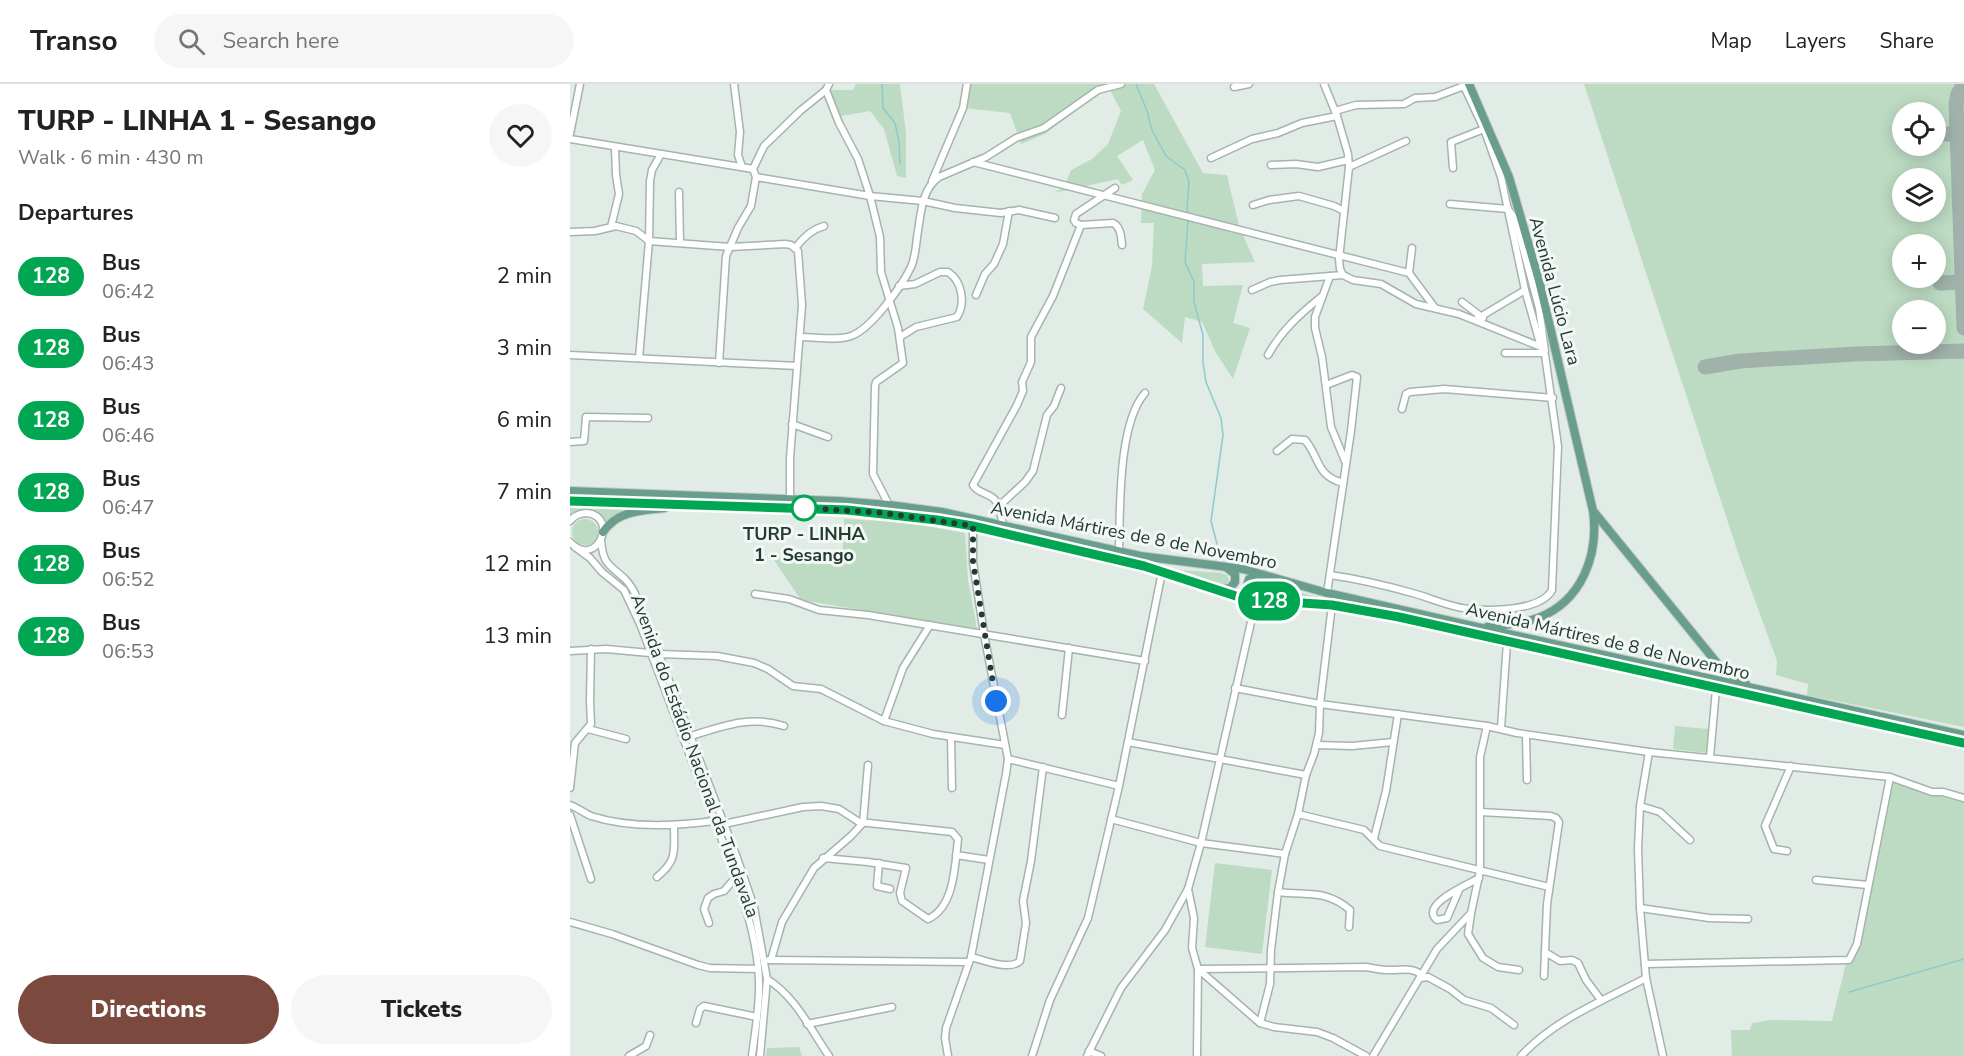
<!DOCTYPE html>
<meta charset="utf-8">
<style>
:root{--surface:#fff;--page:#f6f6f6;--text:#222;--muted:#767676;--line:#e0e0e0;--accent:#7c493f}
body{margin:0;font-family:"Nunito Sans",sans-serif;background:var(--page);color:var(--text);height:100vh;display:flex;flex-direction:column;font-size:22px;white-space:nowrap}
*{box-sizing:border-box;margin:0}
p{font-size:20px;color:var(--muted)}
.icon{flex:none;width:33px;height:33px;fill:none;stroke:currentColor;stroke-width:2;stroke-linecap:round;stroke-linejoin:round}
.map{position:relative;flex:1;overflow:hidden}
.panel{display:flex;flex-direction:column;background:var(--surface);width:570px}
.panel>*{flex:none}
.badge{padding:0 12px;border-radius:20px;font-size:21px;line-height:39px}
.buttons{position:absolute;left:1322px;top:18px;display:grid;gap:12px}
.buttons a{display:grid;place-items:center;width:54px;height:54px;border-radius:50%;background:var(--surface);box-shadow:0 3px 15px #0003;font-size:30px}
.you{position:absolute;width:30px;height:30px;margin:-15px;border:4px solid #fff;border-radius:50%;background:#1a73e8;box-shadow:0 0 0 9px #1a73e833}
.map>.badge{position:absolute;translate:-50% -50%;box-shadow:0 0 0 3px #fff}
h2{padding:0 18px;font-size:22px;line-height:54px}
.round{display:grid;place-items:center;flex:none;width:63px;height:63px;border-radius:32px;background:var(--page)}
.head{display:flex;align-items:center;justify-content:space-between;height:102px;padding:0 18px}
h1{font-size:28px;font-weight:800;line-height:45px}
.action{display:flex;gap:12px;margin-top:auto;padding:12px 18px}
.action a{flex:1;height:69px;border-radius:36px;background:var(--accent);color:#fff;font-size:24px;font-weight:800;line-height:69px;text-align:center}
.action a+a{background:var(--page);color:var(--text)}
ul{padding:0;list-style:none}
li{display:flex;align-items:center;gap:18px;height:72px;padding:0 18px}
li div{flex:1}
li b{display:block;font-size:22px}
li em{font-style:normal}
li .badge{min-width:66px;font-weight:700;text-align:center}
header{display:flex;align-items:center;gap:36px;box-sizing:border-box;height:84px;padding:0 30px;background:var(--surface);border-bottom:2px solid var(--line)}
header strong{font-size:28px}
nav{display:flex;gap:33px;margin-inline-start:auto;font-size:21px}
.search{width:420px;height:54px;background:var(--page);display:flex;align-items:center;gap:15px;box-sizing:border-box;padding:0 21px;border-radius:33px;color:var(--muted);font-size:22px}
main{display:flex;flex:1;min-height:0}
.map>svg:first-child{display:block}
.green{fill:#bddbc2;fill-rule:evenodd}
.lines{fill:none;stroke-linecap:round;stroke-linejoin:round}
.stream{stroke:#8ec9cd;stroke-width:1.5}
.taxiway{stroke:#a0b2aa;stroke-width:15}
.minor-casing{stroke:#a5b4ad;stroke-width:9}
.major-casing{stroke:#c1c8c6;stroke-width:10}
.minor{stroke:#fff;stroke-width:6}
.major{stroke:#6a9e8c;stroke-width:8}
.line-casing{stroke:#fff;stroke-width:14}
.line{stroke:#00a651;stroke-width:9}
.walk{stroke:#233c33;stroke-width:6;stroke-dasharray:0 10.8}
.stop-dot{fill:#fff;stroke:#00a651;stroke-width:3}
.labels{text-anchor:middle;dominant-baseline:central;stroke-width:6;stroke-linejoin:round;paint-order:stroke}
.street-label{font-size:18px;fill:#233c33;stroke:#f3f8f5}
.stop-label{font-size:18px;font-weight:bold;fill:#233c33;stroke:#f3f8f5}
</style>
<header>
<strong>Transo</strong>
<div class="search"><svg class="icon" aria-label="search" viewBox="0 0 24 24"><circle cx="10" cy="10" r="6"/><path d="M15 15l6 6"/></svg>Search here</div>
<nav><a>Map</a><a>Layers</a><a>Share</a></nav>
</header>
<main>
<section class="panel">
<div class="head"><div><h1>TURP - LINHA 1 - Sesango</h1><p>Walk · 6 min · 430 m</p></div><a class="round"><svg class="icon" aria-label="heart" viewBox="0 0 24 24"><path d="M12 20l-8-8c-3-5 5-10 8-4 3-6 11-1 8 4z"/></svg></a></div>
<h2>Departures</h2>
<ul>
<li><span class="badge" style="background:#00a651;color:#fff">128</span><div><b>Bus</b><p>06:42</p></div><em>2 min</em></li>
<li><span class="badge" style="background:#00a651;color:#fff">128</span><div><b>Bus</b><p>06:43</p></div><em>3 min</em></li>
<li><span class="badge" style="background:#00a651;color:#fff">128</span><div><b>Bus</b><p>06:46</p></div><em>6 min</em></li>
<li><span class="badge" style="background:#00a651;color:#fff">128</span><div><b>Bus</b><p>06:47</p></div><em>7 min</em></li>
<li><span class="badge" style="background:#00a651;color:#fff">128</span><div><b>Bus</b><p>06:52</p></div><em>12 min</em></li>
<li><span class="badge" style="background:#00a651;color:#fff">128</span><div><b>Bus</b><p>06:53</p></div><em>13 min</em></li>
</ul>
<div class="action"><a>Directions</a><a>Tickets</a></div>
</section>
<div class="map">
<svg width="1394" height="972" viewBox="0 0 1394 972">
<rect width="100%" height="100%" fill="#e2ece7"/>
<g class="green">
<polygon points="286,0 330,0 336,49 336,94 327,92 314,45 300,27 266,33 256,6 283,6"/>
<polygon points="394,0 584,0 633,89 657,91 669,142 685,178 632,180 633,202 673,201 663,239 680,244 663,295 646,269 632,238 615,233 612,259 573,225 582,182 584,139 571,139 572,110 585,86 573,56 547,72 563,96 552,101 548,95 484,109 494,103 501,86 522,75 538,60 551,27 538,2 475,50 451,60 440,29 393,24"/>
<path d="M 1014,0 L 1394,0 L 1394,643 L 1237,611 L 1238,600 L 1206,591 L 1207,577 L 1171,478 ZM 1332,28 L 1365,28 L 1365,62 L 1332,62 ZM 1332,94 L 1365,94 L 1365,128 L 1332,128 ZM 1332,160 L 1365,160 L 1365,194 L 1332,194 ZM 1332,226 L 1365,226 L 1365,260 L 1332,260 Z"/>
<path d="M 0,422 L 62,424 L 45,430 L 35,439 C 26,427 14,421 0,431 Z"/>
<circle cx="15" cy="448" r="13"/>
<polygon points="274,435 333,438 395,449 398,496 407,545 231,516 202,473 272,478"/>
<polygon points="610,486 651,489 657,491 659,496 656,500 650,501"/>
<polygon points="685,498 757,515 690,510 682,506 682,501"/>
<polygon points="1105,642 1139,645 1137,669 1103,665"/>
<polygon points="1320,693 1394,714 1394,972 1162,972 1161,946 1180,946 1182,939 1201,936 1262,937 1275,883 1287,860"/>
<polygon points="645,779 702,786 692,870 635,863"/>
<polygon points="229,963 232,972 196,972 197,964"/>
</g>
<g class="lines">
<g class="stream">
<polyline points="312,0 313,24 325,39 329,58 330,80"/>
<polyline points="566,0 577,27 582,46 596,72 615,86 619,98 617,123 618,132"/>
<polyline points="618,136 615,178 624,198 624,218 633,251 633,279 636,298 651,334 653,351 641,437 647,460"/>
<polyline points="1279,908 1394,875"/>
</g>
<g class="taxiway">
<polyline points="1394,0 1388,10 1386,19 1394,244"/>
<polyline points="1366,50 1387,50"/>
<polyline points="1370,199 1391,198"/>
<polyline points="1135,283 1170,277 1285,270 1394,267"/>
</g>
<g class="minor-casing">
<g id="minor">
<polyline points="164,0 170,48 168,71 172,83"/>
<polyline points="754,0 767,32 778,70 779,83 769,175 770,185 773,191"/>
<polyline points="664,3 679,0"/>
<polyline points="256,6 269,39 288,75 300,112 310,153 311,188 328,244 333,279 306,298 305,302 303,390 319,421"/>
<polyline points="765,27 786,21 834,20 845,14 865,13 894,2"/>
<polyline points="0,50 10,0"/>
<polyline points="0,55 183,85"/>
<polyline points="641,74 682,55 708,49 732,39 767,32"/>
<polyline points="403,78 839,189 865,224"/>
<polyline points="701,81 726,80 748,83 778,76"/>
<polyline points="779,83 836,57"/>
<polyline points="883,84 881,58 914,45"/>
<polyline points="186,93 300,112 353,117 385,124 431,129 449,126 485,134"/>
<polyline points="362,97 393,24 397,0"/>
<path d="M 545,104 L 506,130 L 504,136 L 506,139 L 511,141 L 543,139 C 551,143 551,153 552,161"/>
<polyline points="109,108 110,158"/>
<polyline points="880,120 938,125 945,135 969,224 975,267"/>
<polyline points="683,121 699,116 729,112 764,122 774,127"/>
<polyline points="41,143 49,110 46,91 45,64"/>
<polyline points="0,148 25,147 46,142 66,147 79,157 160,163 215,160 221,161 228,167 232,221 220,374 220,416"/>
<path d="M 226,163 C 233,154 243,145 254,142"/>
<polyline points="839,189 842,164"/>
<polyline points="760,192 745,233 745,244 752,273 761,343 775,377"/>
<path d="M 329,202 L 345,200 L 370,188 L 378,188 C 392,197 396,219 387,233 L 346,243 L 330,253"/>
<polyline points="682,206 700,198 710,196 773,191 783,196 811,200 846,220 889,230 971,263"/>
<polyline points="406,211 415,190 424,180 433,160 439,127"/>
<polyline points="892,218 913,234"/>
<polyline points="905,236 955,206"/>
<path d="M 231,253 C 246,253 267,257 281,252 C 301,245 332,202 341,183 C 346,172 346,158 348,147 C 351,128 352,105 369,93 L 416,73 L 446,54 L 474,44 L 528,6 L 551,0"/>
<polyline points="935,269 974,269"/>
<polyline points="0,271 227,282"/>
<path d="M 698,271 C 711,247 730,230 751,213"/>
<polyline points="69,274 79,157 80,97 82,86 91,70"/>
<polyline points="149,279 156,172 168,144 181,122 186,93 183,85 194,62 230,27 256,6 259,0"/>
<polyline points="756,301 782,291 787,293 781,347 757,509"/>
<polyline points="832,325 836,310 840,308 874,305 983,314"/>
<polyline points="222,340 258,353"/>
<polyline points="0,358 14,357 16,333 78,334"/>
<path d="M 707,367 L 722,355 L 735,356 C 751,375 745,391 773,399"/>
<polyline points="428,423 455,398 463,387 477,331 484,322 491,304"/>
<path d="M 0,437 C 4,432 10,429 17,429 C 50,433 26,486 0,458"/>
<path d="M 433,441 C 431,433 430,422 425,416 C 418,408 408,410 403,401 L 447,321 L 453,307 L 452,298 L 461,278 L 461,253 L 483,212 L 511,141"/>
<path d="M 31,456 C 33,481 39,480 55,495 C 61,501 65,509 68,516 L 166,771 L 184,823 L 197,895 L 190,972"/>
<path d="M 5,463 L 20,474 L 32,488 L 54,506 L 70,540 L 166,793 C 177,826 188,862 189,897 C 190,922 185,947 182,972"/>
<path d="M 549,467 C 550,426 548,339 575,309"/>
<path d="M 760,491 C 789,495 818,502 846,510 C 863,515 882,524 900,525 C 921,527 971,527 982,506 L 988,362 L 975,271 L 971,263 L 955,206 L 931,93 L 914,45 L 893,0"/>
<polyline points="185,510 219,515 249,526 298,531 575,577"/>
<polyline points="0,567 36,565 80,569"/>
<polyline points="89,570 147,572 184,579 198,585 223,602 251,605 314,637 363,650 435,661"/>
<polyline points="665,604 750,620 917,642 947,649 1079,668 1320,693 1362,708 1373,708 1394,714"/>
<polyline points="492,631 499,564"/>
<polyline points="314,637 333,584 360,541"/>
<polyline points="931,644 937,558"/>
<polyline points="18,645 56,655"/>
<polyline points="956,651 957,696"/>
<path d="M 121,652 C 153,642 181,631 214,642"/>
<polyline points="381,653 382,704"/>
<polyline points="558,658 736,691"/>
<polyline points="747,661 782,662 823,658"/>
<polyline points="1079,668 1070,722 1068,764 1070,824 1076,894 1093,972"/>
<polyline points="1140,673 1146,605"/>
<polyline points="438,675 549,702"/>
<polyline points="0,704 5,659 21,640 20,617 21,565"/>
<path d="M 0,721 C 8,724 14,729 21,732 C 58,744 107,742 144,737"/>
<polyline points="1070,722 1090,728 1120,756"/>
<polyline points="910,728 981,732 986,734 989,738 977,820 974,892"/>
<polyline points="728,730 794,746 810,762 979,803"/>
<polyline points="0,731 21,795"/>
<polyline points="541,735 631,759 715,770"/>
<path d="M 154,740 L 233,723 L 251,722 L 269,725 L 289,738 L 382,748 L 388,755 C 385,780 385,823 358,835 L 332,817 L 330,809 L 336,784 L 298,778 L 253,774"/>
<polyline points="804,754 816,707 828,630"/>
<polyline points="1217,767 1204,765 1195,742 1221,682"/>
<polyline points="386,771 419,776"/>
<polyline points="309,779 307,802 320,805"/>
<path d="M 87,793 C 108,776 104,766 104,741"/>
<polyline points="1246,796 1298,801"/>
<polyline points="618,805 624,834 622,864 628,885 690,939 704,943 747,948 763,954 796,972"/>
<path d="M 889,806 L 877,834 L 867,836 C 849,821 897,801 909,794"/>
<path d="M 708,808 C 737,812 756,805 780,826 L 779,843"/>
<polyline points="1070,824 1139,834 1178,835"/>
<polyline points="901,830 898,850 913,874 928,883 949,886"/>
<polyline points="0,838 42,850 128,881 140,884 188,885"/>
<polyline points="139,839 134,825 138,814 144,810 154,807 166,793"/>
<polyline points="975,868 990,877 1002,876 1008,879 1016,896 1031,916"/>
<path d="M 401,873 C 414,876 439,887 450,877 L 456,839 L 453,817 L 461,777 L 473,683"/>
<polyline points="199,876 399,878"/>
<polyline points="201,876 212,838 244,784 281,752 293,739 298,681"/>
<polyline points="1075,880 1279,876 1287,860 1320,693"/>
<path d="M 629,885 L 796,883 C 803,884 810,886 817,886 C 830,887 841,882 852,891"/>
<polyline points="851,894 858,893 880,905 894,916 921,924 944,941"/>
<path d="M 197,895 C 225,912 241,946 259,972"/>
<polyline points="126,939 130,925 134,922 187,933"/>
<polyline points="690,939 700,900 701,866 708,808 715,770 728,730 736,691 744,670 749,649 750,620 762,521"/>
<polyline points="237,940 322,923"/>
<polyline points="519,967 531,972"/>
<polyline points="59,972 76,962 80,951"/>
<polyline points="378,972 375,954 376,944 401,873 436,690 438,675 414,550 403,478 403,442"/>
<polyline points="462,972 480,916 518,834 549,702 592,488"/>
<polyline points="517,972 551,904 595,846 618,805 631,759 686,516"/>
<polyline points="627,972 628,885"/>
<polyline points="803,972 867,865 901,829 910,787 910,673 917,642"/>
<path d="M 951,972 C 985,935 1033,917 1076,894"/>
</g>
</g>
<g class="major-casing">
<g id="major">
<path d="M 899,0 L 939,93 L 969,196 L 1023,427 C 1029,471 1012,517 968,534 C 952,540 933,541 917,543"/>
<polyline points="0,407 269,417 319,421 372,428 570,472 673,485 757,509 889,539 1394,651"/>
<polyline points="0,417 277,426 367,436 403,442 574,482 675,515 762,521 829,533 1394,659"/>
<polyline points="1024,428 1151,584 1176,600"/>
<path d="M 33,448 C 48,426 72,427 95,424"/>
<polyline points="649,506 660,504 665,498 665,490 656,483"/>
<polyline points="688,514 680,509 677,502 679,495 692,491"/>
</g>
</g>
<use href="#minor" class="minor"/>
<use href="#major" class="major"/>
</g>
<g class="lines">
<g class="line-casing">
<polyline id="line" points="0,417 277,426 367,436 403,442 574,482 675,515 762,521 829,533 1394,659"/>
</g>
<use href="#line" class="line"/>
<polyline class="walk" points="234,424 314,429 403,442 403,478 426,617"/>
</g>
<circle class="stop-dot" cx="234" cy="424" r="12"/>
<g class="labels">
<g class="street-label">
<text transform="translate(985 207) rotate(75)">Avenida Lúcio Lara</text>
<text transform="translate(564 451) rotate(11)">Avenida Mártires de 8 de Novembro</text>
<text transform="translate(1038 557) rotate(13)">Avenida Mártires de 8 de Novembro</text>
<text transform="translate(125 672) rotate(70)">Avenida do Estádio Nacional da Tundavala</text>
</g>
<g class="stop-label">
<text x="234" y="450">TURP - LINHA<tspan x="234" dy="21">1 - Sesango</tspan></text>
</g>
</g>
</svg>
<div class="buttons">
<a><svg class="icon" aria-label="locate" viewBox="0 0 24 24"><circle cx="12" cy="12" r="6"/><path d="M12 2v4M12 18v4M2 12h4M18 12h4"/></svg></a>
<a><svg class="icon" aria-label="layers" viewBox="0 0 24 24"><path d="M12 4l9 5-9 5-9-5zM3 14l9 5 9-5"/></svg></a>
<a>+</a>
<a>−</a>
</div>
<div class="you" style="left:426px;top:617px"></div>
<b class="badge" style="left:699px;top:517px;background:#00a651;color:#fff">128</b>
</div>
</main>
